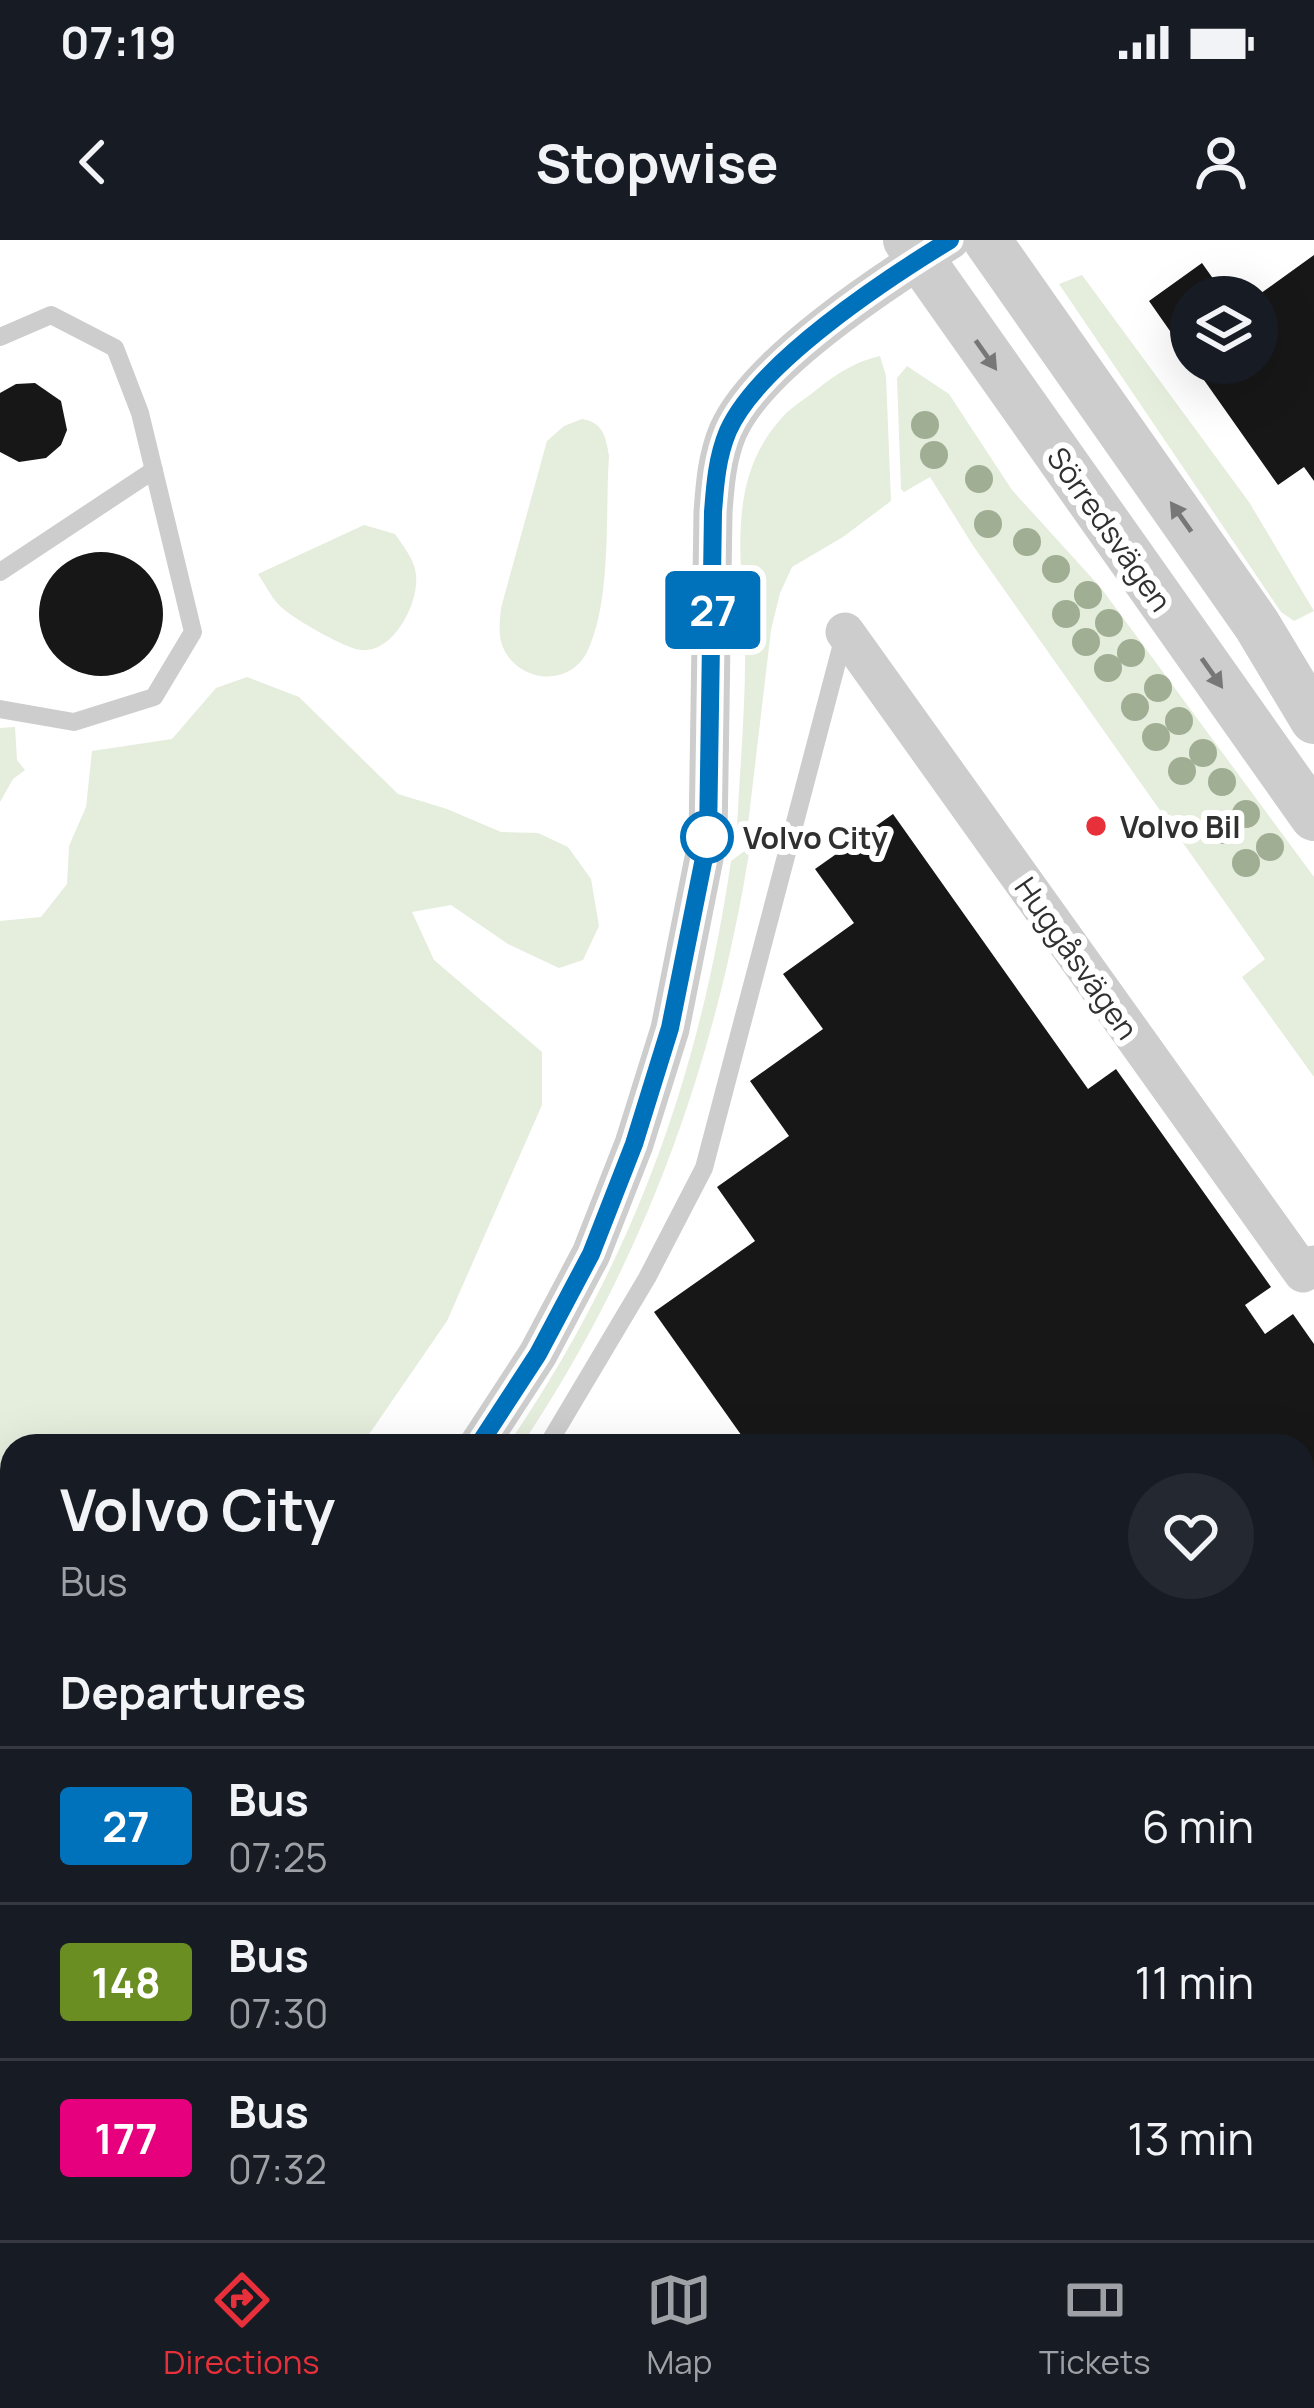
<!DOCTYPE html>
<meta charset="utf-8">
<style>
:root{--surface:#171b24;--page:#242831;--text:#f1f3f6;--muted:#9ea1a6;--line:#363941;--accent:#e8303a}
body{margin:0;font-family:Manrope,sans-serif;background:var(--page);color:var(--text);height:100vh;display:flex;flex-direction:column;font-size:45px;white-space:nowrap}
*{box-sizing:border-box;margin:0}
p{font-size:39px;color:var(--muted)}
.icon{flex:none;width:66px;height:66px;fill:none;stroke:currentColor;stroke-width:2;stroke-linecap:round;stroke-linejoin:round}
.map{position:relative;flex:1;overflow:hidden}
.panel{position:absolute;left:0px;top:1194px;width:1314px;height:807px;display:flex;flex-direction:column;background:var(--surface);border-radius:36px 36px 0 0;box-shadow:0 12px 48px #0002}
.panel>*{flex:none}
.badge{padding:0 24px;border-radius:9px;font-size:42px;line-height:78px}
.buttons{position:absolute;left:1170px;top:36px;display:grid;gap:24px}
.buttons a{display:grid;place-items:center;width:108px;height:108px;border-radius:50%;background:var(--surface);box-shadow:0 12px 48px #0002;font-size:60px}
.map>.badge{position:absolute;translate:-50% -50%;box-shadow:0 0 0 6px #fff}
h2{padding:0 60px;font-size:45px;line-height:108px}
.round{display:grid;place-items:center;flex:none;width:126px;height:126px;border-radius:63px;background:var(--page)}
.head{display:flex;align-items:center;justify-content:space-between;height:204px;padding:0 60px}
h1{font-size:57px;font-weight:700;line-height:90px}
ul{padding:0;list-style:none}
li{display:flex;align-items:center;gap:36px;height:156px;padding:0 60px;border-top:3px solid var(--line)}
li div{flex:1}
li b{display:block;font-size:45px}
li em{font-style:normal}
li .badge{min-width:132px;font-weight:700;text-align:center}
.status{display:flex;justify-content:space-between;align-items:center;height:84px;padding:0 60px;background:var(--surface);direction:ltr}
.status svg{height:33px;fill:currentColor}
header{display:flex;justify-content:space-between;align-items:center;height:156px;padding:0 60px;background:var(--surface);font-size:54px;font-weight:700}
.menu{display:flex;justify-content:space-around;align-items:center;height:168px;border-top:3px solid var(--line);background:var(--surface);font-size:33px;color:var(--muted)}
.menu a{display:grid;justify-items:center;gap:6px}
.menu .current{color:var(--accent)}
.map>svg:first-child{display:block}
.green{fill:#e5eddd}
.building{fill:#171717}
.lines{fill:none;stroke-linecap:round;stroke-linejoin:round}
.service{stroke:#cdcdcd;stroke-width:18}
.minor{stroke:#cdcdcd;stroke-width:39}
.tertiary{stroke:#cdcdcd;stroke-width:48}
.tree{fill:#a0ae94}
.oneway{fill:#777}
.line-casing{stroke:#fff;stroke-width:27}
.line{stroke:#0072bc;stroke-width:18}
.poi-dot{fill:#e8303a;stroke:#fff;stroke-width:4.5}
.stop-dot{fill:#fff;stroke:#0072bc;stroke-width:6}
.labels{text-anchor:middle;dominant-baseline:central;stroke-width:12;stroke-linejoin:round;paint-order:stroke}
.street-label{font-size:30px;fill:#303030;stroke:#fff}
.poi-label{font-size:30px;font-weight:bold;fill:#303030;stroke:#fff;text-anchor:start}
.stop-label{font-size:30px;font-weight:bold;fill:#303030;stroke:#fff;text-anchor:start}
</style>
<div class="status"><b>07:19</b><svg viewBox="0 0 49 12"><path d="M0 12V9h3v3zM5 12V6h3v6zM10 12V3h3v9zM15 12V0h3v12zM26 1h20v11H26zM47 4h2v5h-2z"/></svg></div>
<header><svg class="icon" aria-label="back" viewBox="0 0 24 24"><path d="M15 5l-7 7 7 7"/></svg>Stopwise<svg class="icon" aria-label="person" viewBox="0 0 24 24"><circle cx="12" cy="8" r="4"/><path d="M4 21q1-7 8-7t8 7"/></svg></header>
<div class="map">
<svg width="1314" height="2000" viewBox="0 0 1314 2000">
<rect width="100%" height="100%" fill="#fff"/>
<g class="green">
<polygon points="1082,35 1249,262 1314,371 1294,381 1281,372 1059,44"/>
<path d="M 880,116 L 886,136 L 891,261 L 843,297 L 792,327 L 780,353 L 771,390 L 747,593 L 737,587 C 740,526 746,463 745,402 C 743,326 724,243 780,180 C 789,168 804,160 815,151 C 836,134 854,122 880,116 Z"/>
<polygon points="907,126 949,154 1012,250 1101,348 1314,637 1314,837 1242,737 1265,719 974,307 930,237 904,252 901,249 897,138"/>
<path d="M 582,179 C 603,182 606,197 609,216 C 605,273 612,358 588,410 C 571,448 517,444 502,405 C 498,393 500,380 501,368 L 547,201 L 564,186 Z"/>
<path d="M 364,285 L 395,294 C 403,306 415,320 416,335 C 419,363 394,413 361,410 C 346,409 290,377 279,365 C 271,357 265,344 258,334 Z"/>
<polygon points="247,437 299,457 398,554 447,569 501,592 538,593 568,607 591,639 599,686 583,720 559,728 508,704 451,665 412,672 434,720 542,812 542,865 447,1081 361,1206 12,1206 12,1329 0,1312 0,681 41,677 67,644 69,606 86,567 92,511 172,499 216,448"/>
<polygon points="15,487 17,520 25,530 13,539 0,562 0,488"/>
<path d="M 750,607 C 716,823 643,1024 521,1206 L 507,1206 C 632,1023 699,839 731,621 Z"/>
<polygon points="0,1403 12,1419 12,1538 0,1546"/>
<polygon points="1314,1776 1314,2000 559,2000 558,1989 1302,1989 1302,1788"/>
</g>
<g class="building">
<polygon points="1314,15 1314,241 1304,227 1278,245 1192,123 1257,123 1257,56"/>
<polygon points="1202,23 1226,57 1191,57 1191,121 1149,61"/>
<polygon points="35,143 61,161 67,190 61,205 46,218 19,222 0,212 0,153 16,144"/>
<circle cx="101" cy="374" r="62"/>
<polygon points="893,574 1088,849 1116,829 1271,1047 1245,1065 1265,1094 1293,1074 1314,1104 1314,1615 1302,1623 1302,1206 749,1206 654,1072 755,1001 717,947 789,896 750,841 823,789 783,734 854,683 815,629"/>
</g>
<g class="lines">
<g class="service">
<polyline points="0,97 51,75 115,108 140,173 193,392 154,457 74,482 0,469"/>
<polyline points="0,332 154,230"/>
<polyline points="547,1206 647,1038 704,928 844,396"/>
<polyline points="0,1369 12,1386"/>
<polyline points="435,1989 443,2000"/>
</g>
<g class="minor">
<polyline points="845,392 1303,1033 1314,1025"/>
<path d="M 478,1206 L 538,1114 L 591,1014 L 634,904 L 670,789 L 708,598 L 713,272 C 715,245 717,217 728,191 C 758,123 886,40 950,0"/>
<polyline points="0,1612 12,1604"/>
<polyline points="1302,1707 1314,1699"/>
</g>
<g class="tertiary">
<polyline points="907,0 1314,577"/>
<polyline points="987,0 1257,385 1314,480"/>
</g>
</g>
<g class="tree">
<circle cx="925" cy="185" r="14"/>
<circle cx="934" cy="215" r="14"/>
<circle cx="979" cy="239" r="14"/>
<circle cx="988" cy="284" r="14"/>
<circle cx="1027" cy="302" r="14"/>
<circle cx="1056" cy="329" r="14"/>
<circle cx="1088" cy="355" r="14"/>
<circle cx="1066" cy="374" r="14"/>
<circle cx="1109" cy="383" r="14"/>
<circle cx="1086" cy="402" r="14"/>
<circle cx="1131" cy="413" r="14"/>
<circle cx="1108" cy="428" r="14"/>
<circle cx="1158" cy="448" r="14"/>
<circle cx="1135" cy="467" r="14"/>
<circle cx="1179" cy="481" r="14"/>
<circle cx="1156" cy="497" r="14"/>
<circle cx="1203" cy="513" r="14"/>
<circle cx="1182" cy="531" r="14"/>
<circle cx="1222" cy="542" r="14"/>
<circle cx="1246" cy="574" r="14"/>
<circle cx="1224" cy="590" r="14"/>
<circle cx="1270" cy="607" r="14"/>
<circle cx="1246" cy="623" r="14"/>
</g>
<defs><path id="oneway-solid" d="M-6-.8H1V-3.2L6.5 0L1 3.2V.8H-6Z" transform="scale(3)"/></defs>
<g class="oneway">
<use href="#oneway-solid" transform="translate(986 115) rotate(55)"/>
<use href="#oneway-solid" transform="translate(1181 277) rotate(-125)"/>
<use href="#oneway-solid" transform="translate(1212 433) rotate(55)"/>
</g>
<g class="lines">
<g class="line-casing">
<path id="line" d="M 478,1206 L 538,1114 L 591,1014 L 634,904 L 670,788 L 708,598 L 713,272 C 715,245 717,217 728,191 C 758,123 886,39 950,0"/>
</g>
<use href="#line" class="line"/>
</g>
<circle class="poi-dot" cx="1096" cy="586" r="12"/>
<circle class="stop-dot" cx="707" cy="597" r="24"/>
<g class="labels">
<g class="street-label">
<text transform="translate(1110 289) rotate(55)">Sörredsvägen</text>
<text transform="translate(1077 718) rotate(55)">Huggåsvägen</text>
</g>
<g class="poi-label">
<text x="1120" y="586">Volvo Bil</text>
</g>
<g class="stop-label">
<text x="743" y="597">Volvo City</text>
</g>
</g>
</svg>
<div class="buttons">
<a><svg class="icon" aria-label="layers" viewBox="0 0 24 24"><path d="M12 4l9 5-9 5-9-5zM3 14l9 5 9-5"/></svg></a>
</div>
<b class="badge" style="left:713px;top:370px;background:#0072bc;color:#fff">27</b>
<section class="panel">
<div class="head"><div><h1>Volvo City</h1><p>Bus</p></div><a class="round"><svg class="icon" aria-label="heart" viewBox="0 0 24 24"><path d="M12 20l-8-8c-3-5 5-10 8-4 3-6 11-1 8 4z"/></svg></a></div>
<h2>Departures</h2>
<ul>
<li><span class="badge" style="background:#0072bc;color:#fff">27</span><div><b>Bus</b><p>07:25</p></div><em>6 min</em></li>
<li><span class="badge" style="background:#6b8e23;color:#fff">148</span><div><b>Bus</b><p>07:30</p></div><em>11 min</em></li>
<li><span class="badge" style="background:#e6007e;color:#fff">177</span><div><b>Bus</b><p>07:32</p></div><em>13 min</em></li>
</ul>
</section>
</div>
<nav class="menu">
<a class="current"><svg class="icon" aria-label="directions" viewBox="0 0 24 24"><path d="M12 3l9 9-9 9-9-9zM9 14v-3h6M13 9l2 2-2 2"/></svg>Directions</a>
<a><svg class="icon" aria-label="map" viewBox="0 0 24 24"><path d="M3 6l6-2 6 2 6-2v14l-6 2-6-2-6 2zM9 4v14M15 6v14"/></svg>Map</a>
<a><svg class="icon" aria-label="tickets" viewBox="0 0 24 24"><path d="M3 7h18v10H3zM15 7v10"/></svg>Tickets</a>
</nav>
